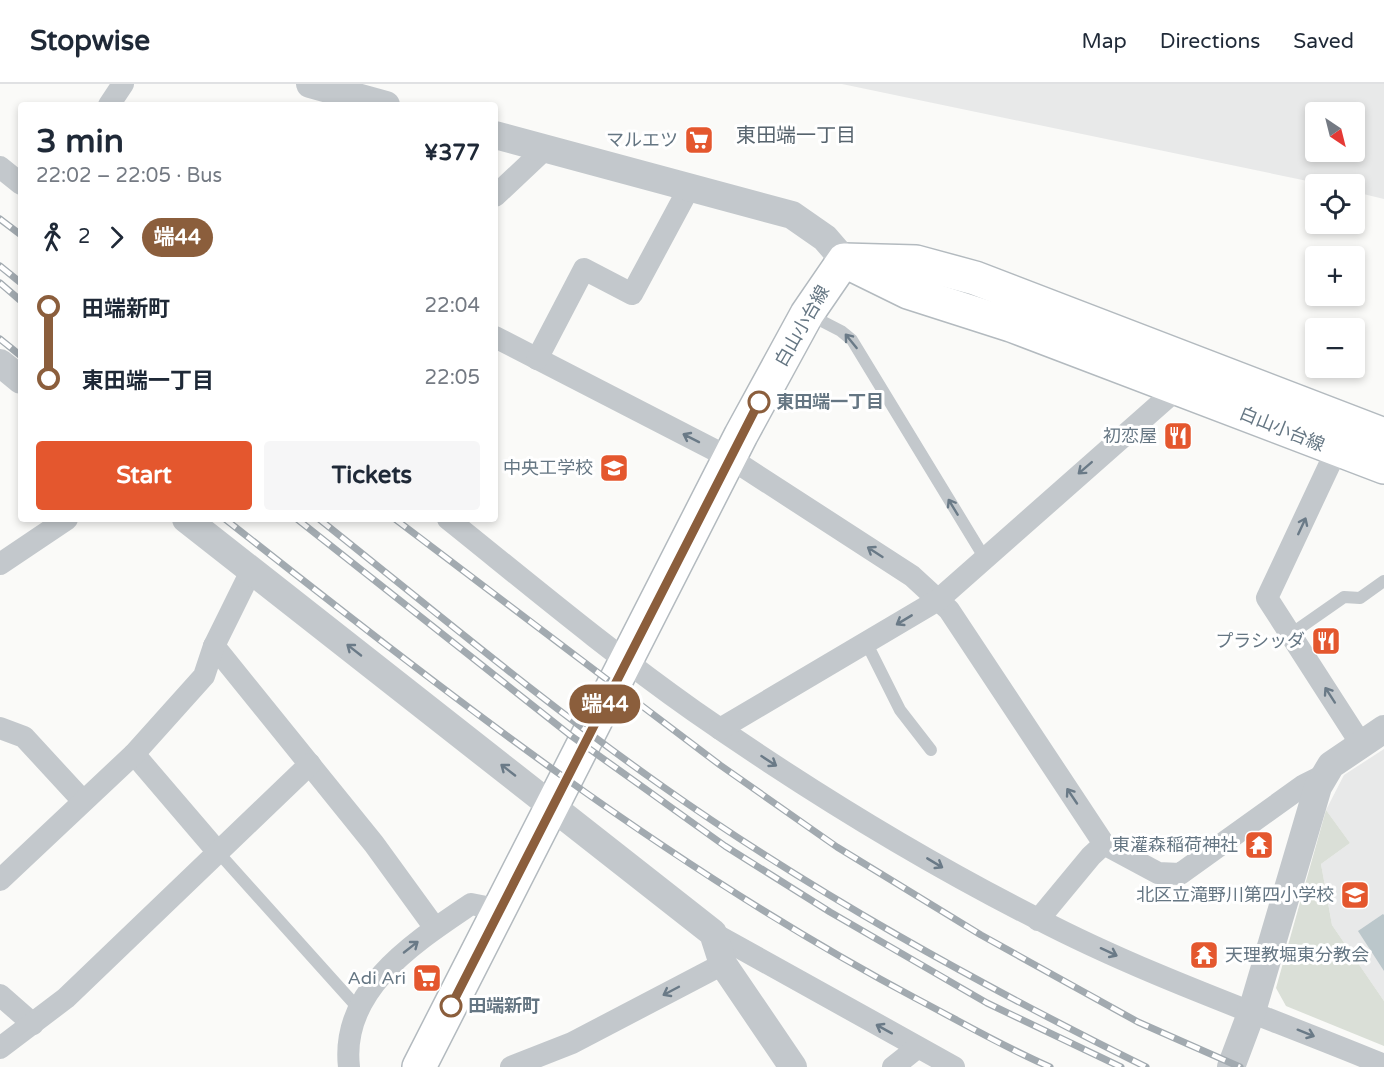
<!DOCTYPE html>
<meta charset="utf-8">
<style>
:root{--surface:#fff;--page:#f6f6f7;--text:#1f2937;--muted:#747a83;--line:#e0e1e3;--accent:#e4572e}
body{margin:0;font-family:"Varela Round","Noto Sans JP",sans-serif;background:var(--page);color:var(--text);height:100vh;display:flex;flex-direction:column;font-size:22px;white-space:nowrap}
*{box-sizing:border-box;margin:0}
p{font-size:20px;color:var(--muted)}
.icon{flex:none;width:33px;height:33px;fill:none;stroke:currentColor;stroke-width:2;stroke-linecap:round;stroke-linejoin:round}
.map{position:relative;flex:1;overflow:hidden}
.drawer{position:absolute;left:18px;top:18px;width:480px;height:420px;display:flex;flex-direction:column;background:var(--surface);border-radius:6px;box-shadow:0 3px 9px #0003}
.drawer>*{flex:none}
.badge{padding:0 12px;border-radius:20px;font-size:21px;line-height:39px}
.needle{width:39px;rotate:145deg}
.fabs{position:absolute;left:1305px;top:18px;display:grid;gap:12px}
.fabs a{display:grid;place-items:center;width:60px;height:60px;border-radius:6px;background:var(--surface);box-shadow:0 3px 9px #0003;font-size:30px}
.map>.badge{position:absolute;translate:-50% -50%;box-shadow:0 0 0 3px #fff}
.legs{display:flex;align-items:center;gap:9px;height:66px;padding:0 18px;font-size:20px}
.legs p{margin-inline-start:auto}
.headline{display:flex;align-items:center;justify-content:space-between;height:102px;padding:0 18px}
h1{font-size:33px;font-weight:800;line-height:45px}
.primary-button{display:flex;gap:12px;margin-top:auto;padding:12px 18px}
.primary-button a{flex:1;height:69px;border-radius:6px;background:var(--accent);color:#fff;font-size:24px;font-weight:800;line-height:69px;text-align:center}
.primary-button a+a{background:var(--page);color:var(--text)}
ul{padding:0 18px;list-style:none}
li{display:flex;align-items:center;gap:21px;height:72px;font-size:22px}
li i{display:grid;place-items:center;width:9px;height:100%;margin:0 8px;background:currentColor}
li i::after{content:'';width:15px;height:15px;margin:-8px;border:4px solid;border-radius:50%;background:var(--surface)}
li p{margin-inline-start:auto}
li:first-child i{background:linear-gradient(#0000 50%,currentColor 0)}
li:last-child i{background:linear-gradient(currentColor 50%,#0000 0)}
header{display:flex;align-items:center;gap:36px;box-sizing:border-box;height:84px;padding:0 30px;background:var(--surface);border-bottom:2px solid var(--line)}
header strong{font-size:28px}
nav{display:flex;gap:33px;margin-inline-start:auto;font-size:21px}
.map>svg:first-child{display:block}
.built{fill:#e8e9e9;fill-rule:evenodd}
.green{fill:#dadfd7}
.water{fill:#bbc7cb}
.lines{fill:none;stroke-linecap:round;stroke-linejoin:round}
.secondary-casing{stroke:#b3babf;stroke-width:36}
.service{stroke:#c3c8cc;stroke-width:12}
.minor{stroke:#c3c8cc;stroke-width:22}
.tertiary{stroke:#c3c8cc;stroke-width:28}
.secondary{stroke:#fff;stroke-width:33}
.rail-casing{stroke:#a2aab0;stroke-width:7}
.rail{stroke:#fff;stroke-width:4.5;stroke-dasharray:14;stroke-linecap:butt}
.oneway{stroke:#6a7a87}
.line-1-casing{stroke:#fff;stroke-width:14}
.line-1{stroke:#8b5e3c;stroke-width:9}
.stop-1-dot{fill:#fff;stroke:#8b5e3c;stroke-width:3}
.labels{text-anchor:middle;dominant-baseline:central;stroke-width:6;stroke-linejoin:round;paint-order:stroke}
.poi-label{font-size:18px;fill:#657683;stroke:#fff;text-anchor:end}
.street-label{font-size:18px;fill:#657683;stroke:#fff}
.stop-label{font-size:18px;font-weight:bold;fill:#657683;stroke:#fff;text-anchor:start}
.neighbourhood-label{font-size:20px;fill:#57646e;stroke:#fff}
</style>
<header>
<strong>Stopwise</strong>
<nav><a>Map</a><a>Directions</a><a>Saved</a></nav>
</header>
<div class="map">
<svg width="1384" height="983" viewBox="0 0 1384 983">
<rect width="100%" height="100%" fill="#fafaf8"/>
<g class="built">
<path d="M 842,0 L 1384,0 L 1384,115 L 1355,108 L 1354,100 L 1322,100 ZM 1316,28 L 1354,28 L 1354,68 L 1316,68 Z"/>
<polygon points="1384,665 1384,917 1332,841 1321,780 1350,759 1326,726 1344,691"/>
</g>
<polygon class="green" points="1326,726 1350,759 1321,780 1332,841 1384,917 1384,962 1286,922 1276,904"/>
<polygon class="water" points="1383,830 1384,831 1384,887 1358,847"/>
<g class="lines">
<g class="secondary-casing">
<g id="secondary">
<polyline points="851,180 908,208 1011,241 1384,383"/>
<polyline points="419,983 741,351 807,230 844,176 916,178 975,194 1384,351"/>
</g>
</g>
<g class="service">
<polyline points="808,230 841,247 852,256 984,473"/>
<polyline points="1291,550 1344,513 1360,514 1384,497"/>
<polyline points="866,558 900,626 931,666"/>
<polyline points="217,767 358,924"/>
</g>
<g class="minor">
<polyline points="109,21 123,0"/>
<polyline points="0,83 21,100"/>
<polyline points="495,112 545,65"/>
<polyline points="495,253 730,374 912,492 949,526 1104,760 1158,789 1180,790 1304,701 1324,691"/>
<polyline points="537,275 584,185 632,210 689,104"/>
<polyline points="1336,367 1267,514 1361,660"/>
<path d="M 448,435 C 529,500 609,567 694,627 C 803,703 918,774 1036,834 C 1147,892 1268,933 1384,981"/>
<polyline points="0,480 67,435"/>
<polyline points="214,562 374,760 435,844"/>
<polyline points="0,644 24,653 83,717"/>
<polyline points="720,645 938,516 1177,305"/>
<polyline points="134,670 217,767"/>
<polyline points="0,796 134,670 204,592 214,562 251,487"/>
<polyline points="1038,836 1091,772 1104,760"/>
<polyline points="713,849 954,983"/>
<polyline points="0,911 33,940"/>
<polyline points="0,964 66,914 310,680"/>
<path d="M 349,983 C 340,905 415,858 471,820 L 501,826"/>
<polyline points="511,983 572,959 723,880"/>
<polyline points="893,983 917,964"/>
</g>
<g class="tertiary">
<polyline points="310,0 386,21"/>
<polyline points="495,51 792,131 825,154 844,176"/>
<polyline points="0,279 21,296"/>
<polyline points="186,435 713,849 723,880 793,983"/>
<polyline points="1231,983 1252,927 1318,703 1331,681 1384,645"/>
</g>
<use href="#secondary" class="secondary"/>
<g class="rail-casing">
<g id="rail">
<polyline points="0,135 21,151"/>
<polyline points="0,182 21,199"/>
<polyline points="0,199 21,217"/>
<polyline points="0,255 21,272"/>
<path d="M 225,435 C 446,609 668,783 917,915 C 961,938 1004,963 1050,983"/>
<polyline points="297,435 570,651 725,762 830,828 987,919 1121,983"/>
<path d="M 319,435 C 432,525 544,619 662,702 C 815,810 979,900 1146,983"/>
<polyline points="395,435 720,681 837,763 981,851 1138,938 1240,983"/>
</g>
</g>
<use href="#rail" class="rail"/>
</g>
<defs><path id="oneway-shaft" d="M-6 0H5M1.5-3L5.5 0L1.5 3" fill="none" stroke-width="1.6" stroke-linecap="round" stroke-linejoin="round" transform="scale(1.5)"/></defs>
<g class="oneway">
<use href="#oneway-shaft" transform="translate(851 257) rotate(-129)"/>
<use href="#oneway-shaft" transform="translate(691 354) rotate(-153)"/>
<use href="#oneway-shaft" transform="translate(1085 384) rotate(139)"/>
<use href="#oneway-shaft" transform="translate(953 423) rotate(-121)"/>
<use href="#oneway-shaft" transform="translate(1302 442) rotate(-65)"/>
<use href="#oneway-shaft" transform="translate(875 468) rotate(-147)"/>
<use href="#oneway-shaft" transform="translate(904 536) rotate(149)"/>
<use href="#oneway-shaft" transform="translate(354 566) rotate(-142)"/>
<use href="#oneway-shaft" transform="translate(1330 611) rotate(-123)"/>
<use href="#oneway-shaft" transform="translate(769 677) rotate(33)"/>
<use href="#oneway-shaft" transform="translate(508 686) rotate(-142)"/>
<use href="#oneway-shaft" transform="translate(1072 712) rotate(-124)"/>
<use href="#oneway-shaft" transform="translate(935 779) rotate(31)"/>
<use href="#oneway-shaft" transform="translate(411 863) rotate(-38)"/>
<use href="#oneway-shaft" transform="translate(1109 868) rotate(25)"/>
<use href="#oneway-shaft" transform="translate(671 907) rotate(152)"/>
<use href="#oneway-shaft" transform="translate(884 945) rotate(-151)"/>
<use href="#oneway-shaft" transform="translate(1306 949) rotate(22)"/>
</g>
<g class="lines">
<g class="line-1-casing">
<polyline id="line-1" points="451,922 759,318"/>
</g>
<use href="#line-1" class="line-1"/>
</g>
<defs>
<g id="supermarket-square" transform="scale(1.5)"><rect x="-9" y="-9" width="18" height="18" rx="4" fill="#e4572e" stroke="#fff"/><path d="M-6-5.5h2.5l.6 2H6L4.5 2H-2.5L-4.4-4H-6ZM-1.5 3.2a1.3 1.3 0 1 0 .1 0ZM3 3.2a1.3 1.3 0 1 0 .1 0Z" fill="#fff"/></g>
<g id="restaurant-square" transform="scale(1.5)"><rect x="-9" y="-9" width="18" height="18" rx="4" fill="#e4572e" stroke="#fff"/><path d="M-5-6h1v4h1v-4h1v4h1v-4h1v5L-1.5 .5V6h-2V.5L-5-1ZM5-6V6H3V1.5H1.5Q1.5-4 5-6Z" fill="#fff"/></g>
<g id="school-square" transform="scale(1.5)"><rect x="-9" y="-9" width="18" height="18" rx="4" fill="#e4572e" stroke="#fff"/><path d="M0-5L7-2L0 1L-7-2ZM-4 1L0 2.5L4 1V4Q0 6-4 4Z" fill="#fff"/></g>
<g id="temple-square" transform="scale(1.5)"><rect x="-9" y="-9" width="18" height="18" rx="4" fill="#e4572e" stroke="#fff"/><path d="M0-6L5-2H3V0L6.5 2.5H4V6H1.5V3h-3V6H-4V2.5H-6.5L-3 0V-2H-5Z" fill="#fff"/></g>
</defs>
<g fill-rule="evenodd">
<use href="#supermarket-square" x="699" y="56"/>
<use href="#restaurant-square" x="1178" y="352"/>
<use href="#school-square" x="614" y="384"/>
<use href="#restaurant-square" x="1326" y="557"/>
<use href="#temple-square" x="1259" y="761"/>
<use href="#school-square" x="1355" y="811"/>
<use href="#temple-square" x="1204" y="871"/>
<use href="#supermarket-square" x="427" y="894"/>
</g>
<g class="stop-1-dot">
<circle cx="759" cy="318" r="10"/>
<circle cx="451" cy="922" r="10"/>
</g>
<g class="labels">
<g class="poi-label">
<text x="678" y="56">マルエツ</text>
<text x="1157" y="352">初恋屋</text>
<text x="593" y="384">中央工学校</text>
<text x="1305" y="557">プラシッダ</text>
<text x="1238" y="761">東灌森稲荷神社</text>
<text x="1334" y="811">北区立滝野川第四小学校</text>
<text x="1225" y="871" text-anchor="start">天理教堀東分教会</text>
<text x="406" y="894">Adi Ari</text>
</g>
<g class="street-label">
<text transform="translate(802 242) rotate(-60)">白山小台線</text>
<text transform="translate(1282 345) rotate(22)">白山小台線</text>
</g>
<g class="stop-label">
<text x="776" y="318">東田端一丁目</text>
<text x="468" y="922">田端新町</text>
</g>
<g class="neighbourhood-label">
<text x="796" y="52">東田端一丁目</text>
</g>
</g>
</svg>
<div class="fabs">
<a><svg class="needle" viewBox="-14 -14 28 28"><path d="M0-13l5 13h-10z" fill="#e53935"/><path d="M0 13l5-13h-10z" fill="#747a83"/></svg></a>
<a><svg class="icon" aria-label="locate" viewBox="0 0 24 24"><circle cx="12" cy="12" r="6"/><path d="M12 2v4M12 18v4M2 12h4M18 12h4"/></svg></a>
<a>+</a>
<a>−</a>
</div>
<b class="badge" style="left:605px;top:620px;background:#8b5e3c;color:#fff">端44</b>
<section class="drawer">
<div class="headline"><div><h1>3 min</h1><p>22:02 – 22:05 · Bus</p></div><b>¥377</b></div>
<div class="legs"><svg class="icon" aria-label="walk" viewBox="0 0 24 24"><circle cx="13" cy="4" r="2"/><path d="M13 8l-2 6 4 7M11 14l-3 7M7 12l3-4h3l4 4"/></svg>2<svg class="icon" aria-label="forward" viewBox="0 0 24 24"><path d="M9 5l7 7-7 7"/></svg><b class="badge" style="background:#8b5e3c;color:#fff">端44</b></div>
<ul>
<li><i style="color:#8b5e3c"></i><b>田端新町</b><p>22:04</p></li>
<li><i style="color:#8b5e3c"></i><b>東田端一丁目</b><p>22:05</p></li>
</ul>
<div class="primary-button"><a>Start</a><a>Tickets</a></div>
</section>
</div>
